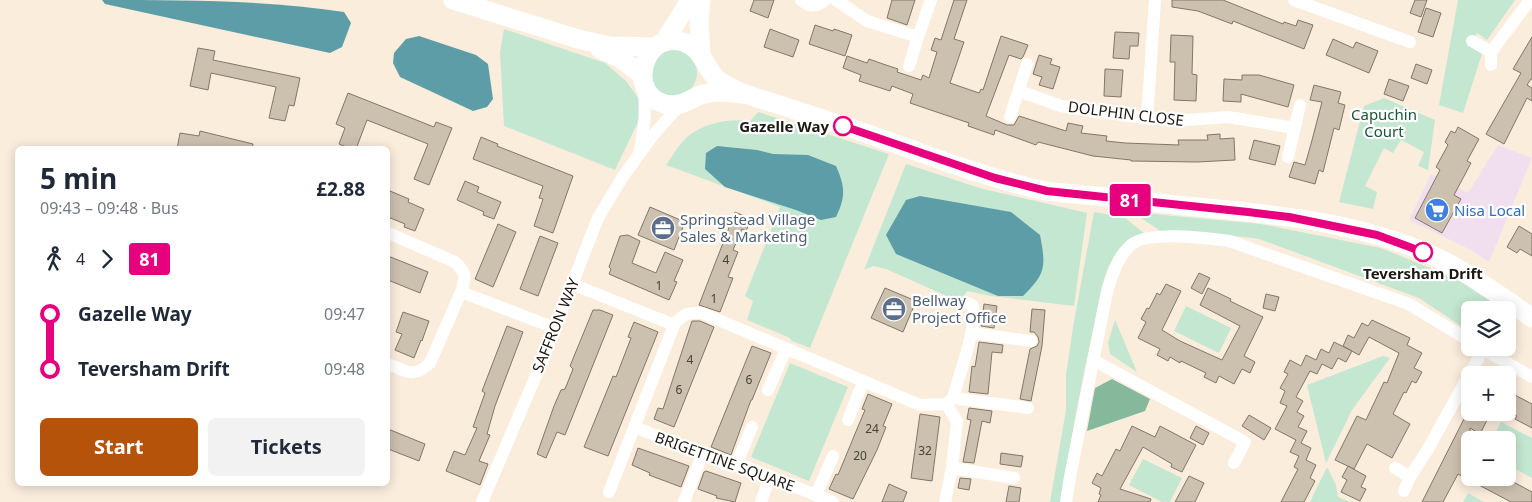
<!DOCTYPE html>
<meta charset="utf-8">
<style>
:root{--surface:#fff;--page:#f2f2f3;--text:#1f2937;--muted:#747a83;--accent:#b45309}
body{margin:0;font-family:"Noto Sans",sans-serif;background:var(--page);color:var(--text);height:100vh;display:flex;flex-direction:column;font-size:19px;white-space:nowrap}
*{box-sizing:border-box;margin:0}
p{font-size:16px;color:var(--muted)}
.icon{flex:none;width:28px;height:28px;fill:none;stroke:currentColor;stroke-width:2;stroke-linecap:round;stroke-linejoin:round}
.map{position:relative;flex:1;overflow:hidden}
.side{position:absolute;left:15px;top:146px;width:375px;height:340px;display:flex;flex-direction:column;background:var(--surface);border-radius:8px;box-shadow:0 2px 12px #0003}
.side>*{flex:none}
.badge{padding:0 10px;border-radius:4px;font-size:18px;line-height:32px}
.tools{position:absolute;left:1461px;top:301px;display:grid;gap:10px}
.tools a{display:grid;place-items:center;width:55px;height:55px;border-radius:8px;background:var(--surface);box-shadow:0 2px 12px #0003;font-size:25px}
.map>.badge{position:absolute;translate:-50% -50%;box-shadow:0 0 0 2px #fff}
.legs{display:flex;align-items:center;gap:8px;height:55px;padding:0 25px;font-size:16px}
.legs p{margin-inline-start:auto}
.overview{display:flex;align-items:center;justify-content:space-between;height:85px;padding:0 25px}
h1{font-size:28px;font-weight:700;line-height:38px}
.action{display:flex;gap:10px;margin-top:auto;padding:10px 25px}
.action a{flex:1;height:58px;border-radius:8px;background:var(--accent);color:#fff;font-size:20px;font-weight:700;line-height:58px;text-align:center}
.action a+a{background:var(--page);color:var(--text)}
ul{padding:0 25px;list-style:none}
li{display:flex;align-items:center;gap:18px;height:55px;font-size:19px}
li i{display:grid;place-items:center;width:8px;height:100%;margin:0 6px;background:currentColor}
li i::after{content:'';width:12px;height:12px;margin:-6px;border:4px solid;border-radius:50%;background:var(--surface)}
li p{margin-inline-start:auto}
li:first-child i{background:linear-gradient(#0000 50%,currentColor 0)}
li:last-child i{background:linear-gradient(currentColor 50%,#0000 0)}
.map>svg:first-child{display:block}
.commercial{fill:#f1dff0}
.green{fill:#c4e7d1}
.forest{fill:#86b89b}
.water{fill:#5d9da7}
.building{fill:#ccc0af;stroke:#827767}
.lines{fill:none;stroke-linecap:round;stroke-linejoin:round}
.street{stroke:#fff;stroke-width:12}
.secondary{stroke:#fff;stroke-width:19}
.line-1-casing{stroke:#fff;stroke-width:11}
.line-1{stroke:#e6007e;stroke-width:8}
.stop-1-dot{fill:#fff;stroke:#e6007e;stroke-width:2.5}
.labels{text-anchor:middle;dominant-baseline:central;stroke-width:4.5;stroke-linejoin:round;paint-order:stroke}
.number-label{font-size:12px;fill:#494239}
.street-label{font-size:15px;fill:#1d1812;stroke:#fff}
.park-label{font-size:15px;fill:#195538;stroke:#fff}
.stop-label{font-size:15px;font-weight:bold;fill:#1d1812;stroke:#fff;text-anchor:end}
.shop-label{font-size:15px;fill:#366cbe;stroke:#fff;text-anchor:start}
.service-label{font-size:15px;fill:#4e5e75;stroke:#fff;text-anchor:start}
</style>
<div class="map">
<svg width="1532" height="502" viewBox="0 0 1532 502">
<rect width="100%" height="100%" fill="#fbeddc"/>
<polygon class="commercial" points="1498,145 1532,158 1489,262 1471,250 1409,220 1431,174 1468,193"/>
<g class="green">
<polygon points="1458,0 1515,0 1487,40 1477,33 1470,45 1482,54 1463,113 1439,105"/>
<polygon points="504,29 605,63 626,81 639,99 638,122 615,170 504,126 500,52"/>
<circle cx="674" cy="73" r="23"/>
<polygon points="1384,98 1435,120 1428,170 1418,166 1424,152 1401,140 1393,153 1384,148 1365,186 1377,192 1373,209 1339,202 1364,106"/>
<path d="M 758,112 L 889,154 L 810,348 L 792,341 L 788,337 L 747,320 L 753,301 L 745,296 L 780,207 L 666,165 C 672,157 679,144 687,137 C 704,123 728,118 750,121 Z"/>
<polygon points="906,164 983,189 1087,213 1074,306 991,296 967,291 960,302 886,269 873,266 864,270"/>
<path d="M 1094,212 L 1124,217 L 1145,234 C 1128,241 1120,245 1111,262 C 1102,278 1098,307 1094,325 C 1081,384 1070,443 1061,502 L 1050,502 L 1066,410 L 1066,375 L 1073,327 Z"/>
<polygon points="1132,212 1261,224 1381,248 1454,278 1487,296 1494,310 1470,310 1470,331 1467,330 1419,298 1259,239 1212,233 1162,232"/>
<polygon points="1186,306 1231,328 1219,353 1174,331"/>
<polygon points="1115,320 1137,372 1110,354 1108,343"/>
<polygon points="1383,356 1390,358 1352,410 1326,463 1307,385"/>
<polygon points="790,363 848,387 809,481 751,457"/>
<polygon points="1501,422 1532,438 1532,478 1508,465 1508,440 1492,440"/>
<polygon points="1143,459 1182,478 1170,502 1162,502 1129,485"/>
<polygon points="1327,467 1336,485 1338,497 1350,502 1310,502"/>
<polygon points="1468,493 1484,502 1463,502"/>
</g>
<polygon class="forest" points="1112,379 1150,399 1145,411 1087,431 1095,388"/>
<g class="water">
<path d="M 102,0 C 183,0 265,0 344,12 L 351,23 L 342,47 L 330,53 L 105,4 Z"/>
<polygon points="419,36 476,55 488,64 493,99 487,107 473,111 400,77 393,63 394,53 406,39"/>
<path d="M 717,146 L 757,150 L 773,154 L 808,155 L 836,166 C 845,186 846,197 836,217 L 821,220 L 796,210 L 725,187 L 705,169 L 706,153 Z"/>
<path d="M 920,196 L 1011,212 L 1040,235 C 1046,267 1046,273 1023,296 L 998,296 L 896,254 L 886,235 L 906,200 Z"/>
</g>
<g class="building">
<polygon points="754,0 774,0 768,18 750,11"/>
<polygon points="892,0 915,0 907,25 887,18"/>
<polygon points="954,0 967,0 954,39 964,42 950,83 979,93 981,89 983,90 1001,36 1028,45 1023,57 1021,59 1009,55 986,116 1007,125 1014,125 1019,116 1066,131 1068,123 1083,126 1081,133 1107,136 1106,141 1125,143 1179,145 1178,140 1208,140 1207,135 1220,134 1220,139 1234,138 1235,160 1197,162 1131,161 1131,160 1093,156 1038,142 1036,145 995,130 994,135 968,126 969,123 910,103 913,94 892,86 890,91 859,81 861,75 843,68 847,56 867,63 869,59 883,64 898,69 897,72 921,80 923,75 929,78 937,52 931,50 935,38 941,40"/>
<polygon points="1172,0 1223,0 1283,24 1284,22 1296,26 1298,20 1313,25 1304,49 1233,21 1232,24 1198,11 1172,7"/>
<polygon points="1415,0 1427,0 1421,17 1410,13"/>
<polygon points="1426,8 1441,13 1433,37 1418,32"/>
<polygon points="815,25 833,31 834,29 852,35 845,56 809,44"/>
<polygon points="770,29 799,40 793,57 764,47"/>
<polygon points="1115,32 1139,33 1138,46 1130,46 1129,59 1113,58"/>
<polygon points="1171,35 1193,36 1192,74 1197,75 1196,101 1174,100 1175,62 1170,62"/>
<polygon points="1532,37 1532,79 1531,79 1527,85 1532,88 1532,101 1527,98 1504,144 1486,134 1521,73 1513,69"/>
<polygon points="1333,39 1353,48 1356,42 1378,51 1369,73 1326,55"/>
<polygon points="198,48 215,51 213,60 300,78 294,106 289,105 285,121 269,118 276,87 211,73 208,90 190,86"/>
<polygon points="1039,55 1052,59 1050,64 1060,67 1053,89 1039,85 1042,77 1033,74"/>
<polygon points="1416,64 1432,70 1427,84 1411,78"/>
<polygon points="1105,69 1123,70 1121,97 1104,96"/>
<polygon points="1242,75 1259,75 1294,85 1288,107 1241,94 1241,102 1223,101 1224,79 1242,80"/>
<polygon points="1389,79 1409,86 1403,101 1384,94"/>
<polygon points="1314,85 1341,92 1338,103 1345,105 1339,130 1334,128 1323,172 1319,170 1315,184 1289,177 1294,162 1305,165 1311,144 1322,102 1310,100"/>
<polygon points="348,93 434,127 436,122 452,128 429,185 414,179 428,144 367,120 356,149 351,149 339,144 345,128 336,124"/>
<polygon points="1458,127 1479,139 1467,161 1471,163 1454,195 1461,199 1442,233 1415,218 1440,170 1436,167 1448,145 1445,142 1451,131 1455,133"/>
<polygon points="200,131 253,144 252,149 177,149 180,133 199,136"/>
<polygon points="481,137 498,144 497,146 573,176 553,233 534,226 543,199 539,198 543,186 473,159"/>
<polygon points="1254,140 1280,146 1275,165 1249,159"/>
<polygon points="465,181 479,187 477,192 501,202 494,219 483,215 484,212 457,200"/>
<polygon points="390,191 409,199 408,202 424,209 415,231 404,227 405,224 388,217 388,198"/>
<polygon points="650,207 685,222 674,250 638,235"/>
<polygon points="735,212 751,219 746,231 742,229 733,250 738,252 728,277 733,278 720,312 699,305"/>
<polygon points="498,224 516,232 493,287 475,279"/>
<polygon points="1519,226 1532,234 1532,256 1520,249 1517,253 1507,247"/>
<polygon points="628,235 640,241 632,263 656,273 665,252 683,260 674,281 677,282 669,300 609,274 611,269 609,267 620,236"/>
<polygon points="540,236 558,243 538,296 520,289"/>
<polygon points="388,256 428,272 420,293 388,280"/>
<polygon points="1199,273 1210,278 1202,294 1191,288"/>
<polygon points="1166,284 1181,291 1162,330 1180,341 1222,360 1240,326 1200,305 1208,288 1231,299 1230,301 1263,317 1244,356 1255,362 1250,373 1242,369 1234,384 1219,376 1216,383 1204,377 1206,373 1181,361 1180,363 1170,357 1168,361 1157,355 1160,349 1138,338 1146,322 1141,319 1147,308 1149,309 1157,293 1160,295"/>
<polygon points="885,288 916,301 903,332 871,318"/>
<polygon points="1266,294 1279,297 1275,311 1263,308"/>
<polygon points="984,304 997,306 994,328 981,326"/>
<polygon points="1032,309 1045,310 1042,346 1031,401 1020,399 1030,349 1037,346 1039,342 1038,337 1034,332 1030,332"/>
<polygon points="593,310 600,310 613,315 565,435 557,432 546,458 537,454 554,406 561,390 565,389 573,369 570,366"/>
<polygon points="403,312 429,321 422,341 421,340 414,358 395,350 402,334 396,332"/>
<polygon points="1372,320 1410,338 1407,345 1422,353 1414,368 1422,372 1416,383 1412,381 1406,393 1404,392 1393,414 1410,424 1392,458 1367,444 1354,469 1335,460 1357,416 1366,420 1384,382 1387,383 1399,353 1369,337 1359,355 1343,346 1348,335 1354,338 1362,323 1368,326"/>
<polygon points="692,321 700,321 714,327 674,427 654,419 658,408 663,409"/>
<polygon points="634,322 658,332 608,456 584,447 613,376 616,377 631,338 628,337"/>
<polygon points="507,326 523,332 495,406 487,434 490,435 479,461 488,464 480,485 446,471 454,451 465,455 477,428 473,427 485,393 482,391"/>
<polygon points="979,342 1003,345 1002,353 992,352 988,394 969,392 972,366 975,367"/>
<polygon points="1334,342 1352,351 1346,362 1338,358 1332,369 1322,364 1317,374 1310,371 1296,397 1303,401 1297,412 1304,416 1298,427 1307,431 1301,443 1311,448 1306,460 1316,465 1310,478 1315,481 1304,502 1281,502 1298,469 1294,467 1299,456 1290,452 1296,440 1275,429 1287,406 1280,403 1285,391 1280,388 1288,374 1284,372 1290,360 1301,366 1306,355 1316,360 1321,349 1329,353"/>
<polygon points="752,346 771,353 752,400 751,400 731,455 711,447"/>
<polygon points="868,394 892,404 883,426 886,427 877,450 853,499 829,489 836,474 838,475 857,429 865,410 862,409"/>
<polygon points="1513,394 1532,404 1532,428 1515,419 1517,416 1508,411 1508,404"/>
<polygon points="1470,407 1470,412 1491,412 1480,434 1470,428 1470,478 1506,478 1532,492 1532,502 1511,502 1458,474 1443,502 1422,502"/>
<polygon points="969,408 992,411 990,423 982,421 974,463 963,462 971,420 967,419"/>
<polygon points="920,414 940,417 932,481 911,478"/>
<polygon points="1249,415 1271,428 1264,440 1242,426"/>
<polygon points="1132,426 1155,437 1160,426 1196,445 1182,472 1171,467 1172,464 1143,447 1120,489 1151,499 1150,502 1098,502 1101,495 1099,494 1101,488 1092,483 1097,473 1102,476 1116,449 1120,451"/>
<polygon points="1196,426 1209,433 1203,445 1190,438"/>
<polygon points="388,429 425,444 419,461 388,449"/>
<polygon points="638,448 689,466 681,487 649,475 650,473 632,465"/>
<polygon points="1001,453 1023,456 1021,467 1000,464"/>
<polygon points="1348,466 1366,476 1361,487 1366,489 1360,501 1341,492 1347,480 1342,477"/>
<polygon points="706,471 741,483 735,502 716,498 717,496 698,489 704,472"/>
<polygon points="1189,476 1204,483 1195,502 1175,502"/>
<polygon points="960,478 971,479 969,490 958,488"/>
<polygon points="889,484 907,492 903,502 882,502"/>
<polygon points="1009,486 1021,488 1019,502 1006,502"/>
</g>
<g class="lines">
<g class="street">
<path d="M 801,0 C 809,7 817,7 825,0"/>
<polyline points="836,0 867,21 918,37 931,0"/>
<polyline points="1294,0 1410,42"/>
<polyline points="1472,41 1491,52"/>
<polyline points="1491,65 1491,52 1530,0"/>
<polyline points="909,66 918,37"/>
<polyline points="1019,91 1061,106 1097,112 1173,121 1228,117 1295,128"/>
<polyline points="1010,117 1027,64"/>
<polyline points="1147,119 1155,0"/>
<polyline points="640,152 645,116 644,85"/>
<polyline points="1288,157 1300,105"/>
<path d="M 388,233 L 455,262 C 467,273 466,277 461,292"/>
<polyline points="572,284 674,325"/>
<polyline points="971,333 1031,341"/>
<polyline points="1481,348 1532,377"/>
<polyline points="1093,360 1245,442 1234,463"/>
<path d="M 388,364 C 406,371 413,379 430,363 L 461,292 L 555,328"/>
<polyline points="768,390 786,349"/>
<polyline points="953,398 1028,408"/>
<polyline points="848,420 863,382"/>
<polyline points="635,427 730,466 742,465 833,502"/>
<polyline points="736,465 752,427"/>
<polyline points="952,468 1014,478"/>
<polyline points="1395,468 1410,477"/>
<polyline points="1404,491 1410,477 1428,449 1484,348"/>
<path d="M 609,492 L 674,325 C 682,314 689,312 702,313 L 920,405 L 946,404 L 953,398 C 959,374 977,329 973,306 L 968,303"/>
<polyline points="816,495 833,456"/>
<polyline points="482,502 538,371 598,218 622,178 653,135 681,104"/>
<polyline points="684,502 702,455"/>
<polyline points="761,502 770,476"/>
<polyline points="945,502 952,468 957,421 946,404"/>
<path d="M 1066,502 L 1070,477 L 1107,292 C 1112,276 1117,257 1131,245 C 1149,230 1207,238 1229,241 L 1409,304 L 1470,341"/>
</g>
<g class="secondary">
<polyline points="453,0 578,39 609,46 655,47"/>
<polyline points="664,42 690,0"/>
<polyline points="600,49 621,59 642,75"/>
<polyline points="701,55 699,23 701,0"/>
<path d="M 748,95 C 733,93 718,90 704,94 C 693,97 685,105 673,105 C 621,103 643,20 690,45 C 703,52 706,69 717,79 C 735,93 761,99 783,106 C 807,114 832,122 856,130 C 919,151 980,177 1045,191 C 1057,193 1070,193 1083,195 C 1100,196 1116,198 1132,200 C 1236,213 1348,213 1444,261 C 1457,267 1470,276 1482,284 C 1499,295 1516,306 1532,318"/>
</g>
</g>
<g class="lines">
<g class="line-1-casing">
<polyline id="line-1" points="843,126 995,178 1047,191 1248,212 1289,217 1377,235 1423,252"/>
</g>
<use href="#line-1" class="line-1"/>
</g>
<defs>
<g id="supermarket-disc" transform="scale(1.25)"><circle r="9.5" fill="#3f7fe0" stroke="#fff"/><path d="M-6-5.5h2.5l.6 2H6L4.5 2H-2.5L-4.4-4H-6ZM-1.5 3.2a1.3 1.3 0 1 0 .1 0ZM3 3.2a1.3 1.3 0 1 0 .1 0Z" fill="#fff"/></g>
<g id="office-disc" transform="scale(1.25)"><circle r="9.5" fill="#5c6f8a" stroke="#fff"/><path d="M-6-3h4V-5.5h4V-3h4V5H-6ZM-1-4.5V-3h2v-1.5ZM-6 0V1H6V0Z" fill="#fff"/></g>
</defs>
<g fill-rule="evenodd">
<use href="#supermarket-disc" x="1437" y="210"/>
<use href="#office-disc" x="663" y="228"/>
<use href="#office-disc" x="894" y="309"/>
</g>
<g class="stop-1-dot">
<circle cx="843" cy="126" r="9"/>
<circle cx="1423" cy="252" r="9"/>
</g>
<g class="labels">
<g class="number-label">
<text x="726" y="259">4</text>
<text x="659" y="285">1</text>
<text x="714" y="298">1</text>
<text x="690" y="359">4</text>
<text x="749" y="379">6</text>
<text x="679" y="389">6</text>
<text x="872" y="428">24</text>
<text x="925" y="450">32</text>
<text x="860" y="455">20</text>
</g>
<g class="street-label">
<text transform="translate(1126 113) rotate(7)">DOLPHIN CLOSE</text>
<text transform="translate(555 325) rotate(-68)">SAFFRON WAY</text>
<text transform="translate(725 461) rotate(20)">BRIGETTINE SQUARE</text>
</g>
<g class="park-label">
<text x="1384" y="114">Capuchin<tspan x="1384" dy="17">Court</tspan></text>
</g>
<g class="stop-label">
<text x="829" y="126">Gazelle Way</text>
<text x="1423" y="273" text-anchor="middle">Teversham Drift</text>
</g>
<g class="shop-label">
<text x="1454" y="210">Nisa Local</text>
</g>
<g class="service-label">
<text x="680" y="219">Springstead Village<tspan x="680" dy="17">Sales &amp; Marketing</tspan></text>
<text x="912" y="300">Bellway<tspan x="912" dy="17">Project Office</tspan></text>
</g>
</g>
</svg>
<div class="tools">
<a><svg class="icon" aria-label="layers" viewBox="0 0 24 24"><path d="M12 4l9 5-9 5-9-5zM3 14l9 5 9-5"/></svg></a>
<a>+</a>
<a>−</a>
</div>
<b class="badge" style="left:1130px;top:200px;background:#e6007e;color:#fff">81</b>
<section class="side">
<div class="overview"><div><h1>5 min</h1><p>09:43 – 09:48 · Bus</p></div><b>£2.88</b></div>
<div class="legs"><svg class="icon" aria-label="walk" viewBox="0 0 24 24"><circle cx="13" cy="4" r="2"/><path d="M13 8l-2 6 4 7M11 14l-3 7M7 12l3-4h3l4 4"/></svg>4<svg class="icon" aria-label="forward" viewBox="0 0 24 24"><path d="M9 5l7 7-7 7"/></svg><b class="badge" style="background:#e6007e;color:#fff">81</b></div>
<ul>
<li><i style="color:#e6007e"></i><b>Gazelle Way</b><p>09:47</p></li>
<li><i style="color:#e6007e"></i><b>Teversham Drift</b><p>09:48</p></li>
</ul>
<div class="action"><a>Start</a><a>Tickets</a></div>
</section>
</div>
